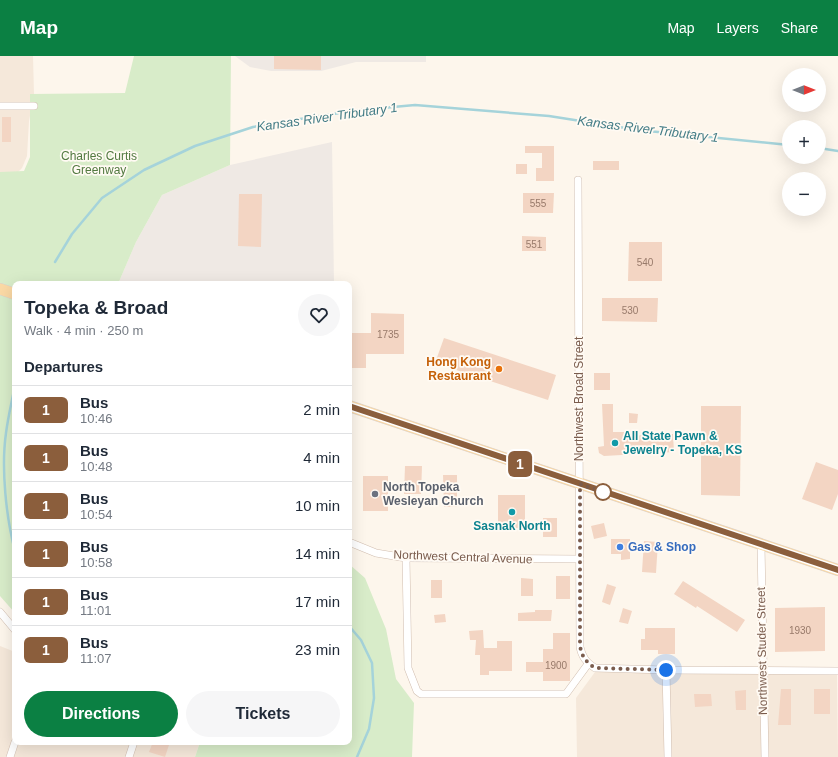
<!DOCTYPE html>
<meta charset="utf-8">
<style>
:root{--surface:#fff;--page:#f6f6f7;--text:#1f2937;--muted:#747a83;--line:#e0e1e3;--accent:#0b8043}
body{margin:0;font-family:Helvetica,sans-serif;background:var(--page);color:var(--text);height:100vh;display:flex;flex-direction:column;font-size:15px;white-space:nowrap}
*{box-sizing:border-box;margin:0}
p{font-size:13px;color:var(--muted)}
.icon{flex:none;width:22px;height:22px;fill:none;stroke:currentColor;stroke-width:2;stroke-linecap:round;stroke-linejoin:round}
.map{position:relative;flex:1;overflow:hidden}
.drawer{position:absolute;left:12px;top:225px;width:340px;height:464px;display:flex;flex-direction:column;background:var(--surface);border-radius:8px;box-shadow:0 4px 16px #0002}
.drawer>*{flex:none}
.badge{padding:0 8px;border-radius:6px;font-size:14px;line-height:26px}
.needle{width:26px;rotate:90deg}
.tools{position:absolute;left:782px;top:12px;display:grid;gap:8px}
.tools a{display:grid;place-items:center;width:44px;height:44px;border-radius:50%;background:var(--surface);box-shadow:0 4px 16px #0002;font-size:20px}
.you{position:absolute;width:20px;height:20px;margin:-10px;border:3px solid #fff;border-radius:50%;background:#1a73e8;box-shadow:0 0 0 6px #1a73e833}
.map>.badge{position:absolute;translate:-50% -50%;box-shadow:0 0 0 2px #fff}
h2{padding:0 12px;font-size:15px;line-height:36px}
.round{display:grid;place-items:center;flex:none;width:42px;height:42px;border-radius:21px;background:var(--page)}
.summary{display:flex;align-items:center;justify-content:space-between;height:68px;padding:0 12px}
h1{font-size:19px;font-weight:700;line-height:30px}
.primary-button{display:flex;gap:8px;margin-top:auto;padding:8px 12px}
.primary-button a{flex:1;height:46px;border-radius:24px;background:var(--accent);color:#fff;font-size:16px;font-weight:700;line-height:46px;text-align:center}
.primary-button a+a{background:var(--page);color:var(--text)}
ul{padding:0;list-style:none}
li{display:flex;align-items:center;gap:12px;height:48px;padding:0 12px;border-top:1px solid var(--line)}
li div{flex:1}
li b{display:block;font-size:15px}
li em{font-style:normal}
li .badge{min-width:44px;font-weight:700;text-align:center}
header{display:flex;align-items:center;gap:24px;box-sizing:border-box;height:56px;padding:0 20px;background:var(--accent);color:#fff}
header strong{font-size:19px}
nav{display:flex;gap:22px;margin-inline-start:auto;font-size:14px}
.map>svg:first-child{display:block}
.residential{fill:#f5e8da}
.industrial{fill:#efe9e4}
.green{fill:#d8ecc9}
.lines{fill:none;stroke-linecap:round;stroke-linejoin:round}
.stream{stroke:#a5d3da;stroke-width:2.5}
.building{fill:#f3d5c3}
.minor-casing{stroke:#d1beb0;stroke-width:8}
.primary-casing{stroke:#dad1cd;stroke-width:12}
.minor{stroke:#fff;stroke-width:7}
.primary{stroke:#fbd9a5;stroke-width:11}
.line-casing{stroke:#fff;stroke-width:9}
.line{stroke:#8b5e3c;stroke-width:6}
.walk{stroke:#7a5c4d;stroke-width:4;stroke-dasharray:0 7.2}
.food-dot{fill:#e8710a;stroke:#fffaf3;stroke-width:1.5}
.culture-dot{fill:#0f9aa8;stroke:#fffaf3;stroke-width:1.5}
.stop-dot{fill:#fff;stroke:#8b5e3c;stroke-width:2}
.worship-dot{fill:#6b7280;stroke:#fffaf3;stroke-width:1.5}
.shop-dot{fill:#3f7fe0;stroke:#fffaf3;stroke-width:1.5}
.labels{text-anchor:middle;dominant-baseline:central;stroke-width:3.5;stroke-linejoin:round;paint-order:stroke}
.number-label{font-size:10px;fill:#987a6a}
.park-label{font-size:12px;fill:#537a41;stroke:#fffaf3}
.food-label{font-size:12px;font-weight:bold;fill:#c56008;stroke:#fffaf3;text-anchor:end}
.street-label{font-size:12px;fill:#7a5c4d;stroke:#fffaf3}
.culture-label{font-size:12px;font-weight:bold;fill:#0d838f;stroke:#fffaf3;text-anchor:start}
.worship-label{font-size:12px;font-weight:bold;fill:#5b616d;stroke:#fffaf3;text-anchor:start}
.shop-label{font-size:12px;font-weight:bold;fill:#366cbe;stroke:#fffaf3;text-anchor:start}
.water-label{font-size:13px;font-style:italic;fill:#437c86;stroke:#fffaf3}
</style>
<header>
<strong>Map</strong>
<nav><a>Map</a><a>Layers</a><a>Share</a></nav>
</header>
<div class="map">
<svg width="838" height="701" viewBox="0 0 838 701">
<rect width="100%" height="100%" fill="#fdf6ec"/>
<g class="residential">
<polygon points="0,0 33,0 34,38 29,65 27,100 22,112 17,117 0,121"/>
<polygon points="0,590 15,596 15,676 6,701 0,701"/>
<polygon points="595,616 837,619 838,701 577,701 576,642"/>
<polygon points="19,686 200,686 195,701 14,701"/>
</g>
<g class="industrial">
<polygon points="235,0 426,0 426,6 356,6 321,15 271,15 250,11"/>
<polygon points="332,86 334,228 118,228 136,186 162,139 230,109"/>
</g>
<g class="green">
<polygon points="134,0 231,0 230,109 162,139 136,186 118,228 15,228 15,557 0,540 0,116 24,115 30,101 30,38 125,37"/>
<polygon points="349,508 365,522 386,573 396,623 414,647 412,701 195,701 200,686 349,686"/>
</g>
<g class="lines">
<g class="stream">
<polyline points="819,92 838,95"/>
<polyline points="55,206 72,178 102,142 144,114 195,90 253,71 306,62 360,54 415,49 549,60 638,74 789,89"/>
<path d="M 15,329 C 12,345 8,361 6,377 C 1,412 6,461 15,495"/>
<polyline points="349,570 361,584 372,607 374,642 369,673 357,701"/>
</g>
</g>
<g class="building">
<polygon points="274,0 321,0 321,14 274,13"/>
<rect x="2" y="61" width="9" height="25"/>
<polygon points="525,90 554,90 554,125 536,125 536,112 542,112 542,97 525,97"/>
<rect x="593" y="105" width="26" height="9"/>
<rect x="516" y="108" width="11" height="10"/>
<polygon points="523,137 554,137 553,157 523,157"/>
<polygon points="239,138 262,138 261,191 238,190"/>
<polygon points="522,180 546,181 546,195 522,195"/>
<polygon points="629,186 662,186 662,225 628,225"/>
<polygon points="602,242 658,242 657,266 602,265"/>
<polygon points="371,257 404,258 404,298 366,298 366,312 349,312 349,277 371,277"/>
<polygon points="444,282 556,319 548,344 435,307"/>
<rect x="594" y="317" width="16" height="17"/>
<polygon points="602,348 613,348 613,376 625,376 625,380 673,378 674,396 604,400 599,397 598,391 604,390"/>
<polygon points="701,350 741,350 740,440 701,439"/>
<polygon points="629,357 638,358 637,367 629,367"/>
<polygon points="816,406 838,414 838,438 832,454 802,443"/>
<polygon points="405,410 422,410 421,438 404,438"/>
<polygon points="443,419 457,419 457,451 444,451"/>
<rect x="363" y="420" width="25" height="35"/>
<rect x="498" y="439" width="27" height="33"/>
<rect x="543" y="462" width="14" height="19"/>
<polygon points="604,467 607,480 594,483 591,470"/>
<polygon points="611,483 630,483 630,503 621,504 621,498 611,498"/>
<polygon points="644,485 658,486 656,517 642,516"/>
<rect x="556" y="520" width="14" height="23"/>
<polygon points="521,522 533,523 533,540 521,540"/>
<rect x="431" y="524" width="11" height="18"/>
<polygon points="683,525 745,564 737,576 697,550 696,552 674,538"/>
<polygon points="607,528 616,531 610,549 602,546"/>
<polygon points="825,551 825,595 775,596 775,552"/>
<polygon points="623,552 632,555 628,568 619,566"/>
<polygon points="535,554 552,554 551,565 518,565 518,557 535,556"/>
<polygon points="445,558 446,566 435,567 434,559"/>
<polygon points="645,572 675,572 675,598 658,598 658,594 641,594 641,583 645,583"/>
<polygon points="483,574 484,592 497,592 497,585 512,585 512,615 489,615 489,619 480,619 480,599 475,599 476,584 470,584 469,575"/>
<polygon points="553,577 570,577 570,625 543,625 543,616 526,616 526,606 543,606 543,593 553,593"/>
<polygon points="781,633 791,633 791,669 778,669"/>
<rect x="814" y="633" width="16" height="25"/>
<polygon points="746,634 746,654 736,654 735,635"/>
<polygon points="694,638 711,638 712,650 695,651"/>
<polygon points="153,686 170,686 165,701 149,696"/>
</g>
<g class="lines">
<g class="minor-casing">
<g id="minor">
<polyline points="0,50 34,50"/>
<path d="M 578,124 L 580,591 C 582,601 586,606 595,612 L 666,614 L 838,615"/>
<polyline points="349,486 376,497 406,502 580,503"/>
<polyline points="761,489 765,701"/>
<polyline points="406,502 408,612 417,635 421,638 566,638 588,608"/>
<polyline points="0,556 15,574"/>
<polyline points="666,614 668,701"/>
<polyline points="10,701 15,686"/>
<polyline points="129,701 134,686"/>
</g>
</g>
<g class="primary-casing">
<g id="primary">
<polyline points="0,233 15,238"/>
<polyline points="349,350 838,514"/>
</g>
</g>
<use href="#minor" class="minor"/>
<use href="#primary" class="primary"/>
</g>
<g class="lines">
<g class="line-casing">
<polyline id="line" points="349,350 838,514"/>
</g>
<use href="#line" class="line"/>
<path class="walk" d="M 603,436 L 609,438 L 580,428 L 580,590 C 582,601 586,606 595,612 L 666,614"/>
</g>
<circle class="food-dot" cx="499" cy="313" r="4"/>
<g class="culture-dot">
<circle cx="615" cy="387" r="4"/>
<circle cx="512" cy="456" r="4"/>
</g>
<circle class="stop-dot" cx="603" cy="436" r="8"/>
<circle class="worship-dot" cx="375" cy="438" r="4"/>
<circle class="shop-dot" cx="620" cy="491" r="4"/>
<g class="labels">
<g class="number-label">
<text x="538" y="147">555</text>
<text x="534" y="188">551</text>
<text x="645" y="206">540</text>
<text x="630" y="254">530</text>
<text x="388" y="278">1735</text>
<text x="800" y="574">1930</text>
<text x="556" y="609">1900</text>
</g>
<g class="park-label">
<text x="99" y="100">Charles Curtis<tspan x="99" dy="14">Greenway</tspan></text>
</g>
<g class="food-label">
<text x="491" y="306">Hong Kong<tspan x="491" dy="14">Restaurant</tspan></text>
</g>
<g class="street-label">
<text transform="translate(579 343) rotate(-90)">Northwest Broad Street</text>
<text transform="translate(463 501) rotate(2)">Northwest Central Avenue</text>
<text transform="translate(762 595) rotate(-91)">Northwest Studer Street</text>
</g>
<g class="culture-label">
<text x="623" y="380">All State Pawn &amp;<tspan x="623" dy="14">Jewelry - Topeka, KS</tspan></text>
<text x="512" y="470" text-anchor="middle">Sasnak North</text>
</g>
<g class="worship-label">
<text x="383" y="431">North Topeka<tspan x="383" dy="14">Wesleyan Church</tspan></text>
</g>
<g class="shop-label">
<text x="628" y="491">Gas &amp; Shop</text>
</g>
<g class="water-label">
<text transform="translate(327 61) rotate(-8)">Kansas River Tributary 1</text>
<text transform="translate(648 73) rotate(7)">Kansas River Tributary 1</text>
</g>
</g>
</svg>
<div class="tools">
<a><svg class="needle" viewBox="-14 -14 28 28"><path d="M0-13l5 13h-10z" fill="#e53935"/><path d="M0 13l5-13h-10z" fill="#747a83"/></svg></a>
<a>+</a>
<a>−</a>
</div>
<div class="you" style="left:666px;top:614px"></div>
<b class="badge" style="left:520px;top:408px;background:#8b5e3c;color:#fff">1</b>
<section class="drawer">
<div class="summary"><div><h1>Topeka &amp; Broad</h1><p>Walk · 4 min · 250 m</p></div><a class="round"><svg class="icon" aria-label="heart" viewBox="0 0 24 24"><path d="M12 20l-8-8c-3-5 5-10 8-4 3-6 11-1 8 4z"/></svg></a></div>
<h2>Departures</h2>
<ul>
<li><span class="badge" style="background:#8b5e3c;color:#fff">1</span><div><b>Bus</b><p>10:46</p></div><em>2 min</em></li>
<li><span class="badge" style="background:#8b5e3c;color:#fff">1</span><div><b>Bus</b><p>10:48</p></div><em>4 min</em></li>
<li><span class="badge" style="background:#8b5e3c;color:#fff">1</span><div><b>Bus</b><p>10:54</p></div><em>10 min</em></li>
<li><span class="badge" style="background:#8b5e3c;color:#fff">1</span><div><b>Bus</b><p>10:58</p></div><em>14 min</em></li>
<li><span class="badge" style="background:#8b5e3c;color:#fff">1</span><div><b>Bus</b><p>11:01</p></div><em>17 min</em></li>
<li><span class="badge" style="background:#8b5e3c;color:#fff">1</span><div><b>Bus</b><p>11:07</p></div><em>23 min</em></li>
</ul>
<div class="primary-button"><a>Directions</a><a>Tickets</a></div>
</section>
</div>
